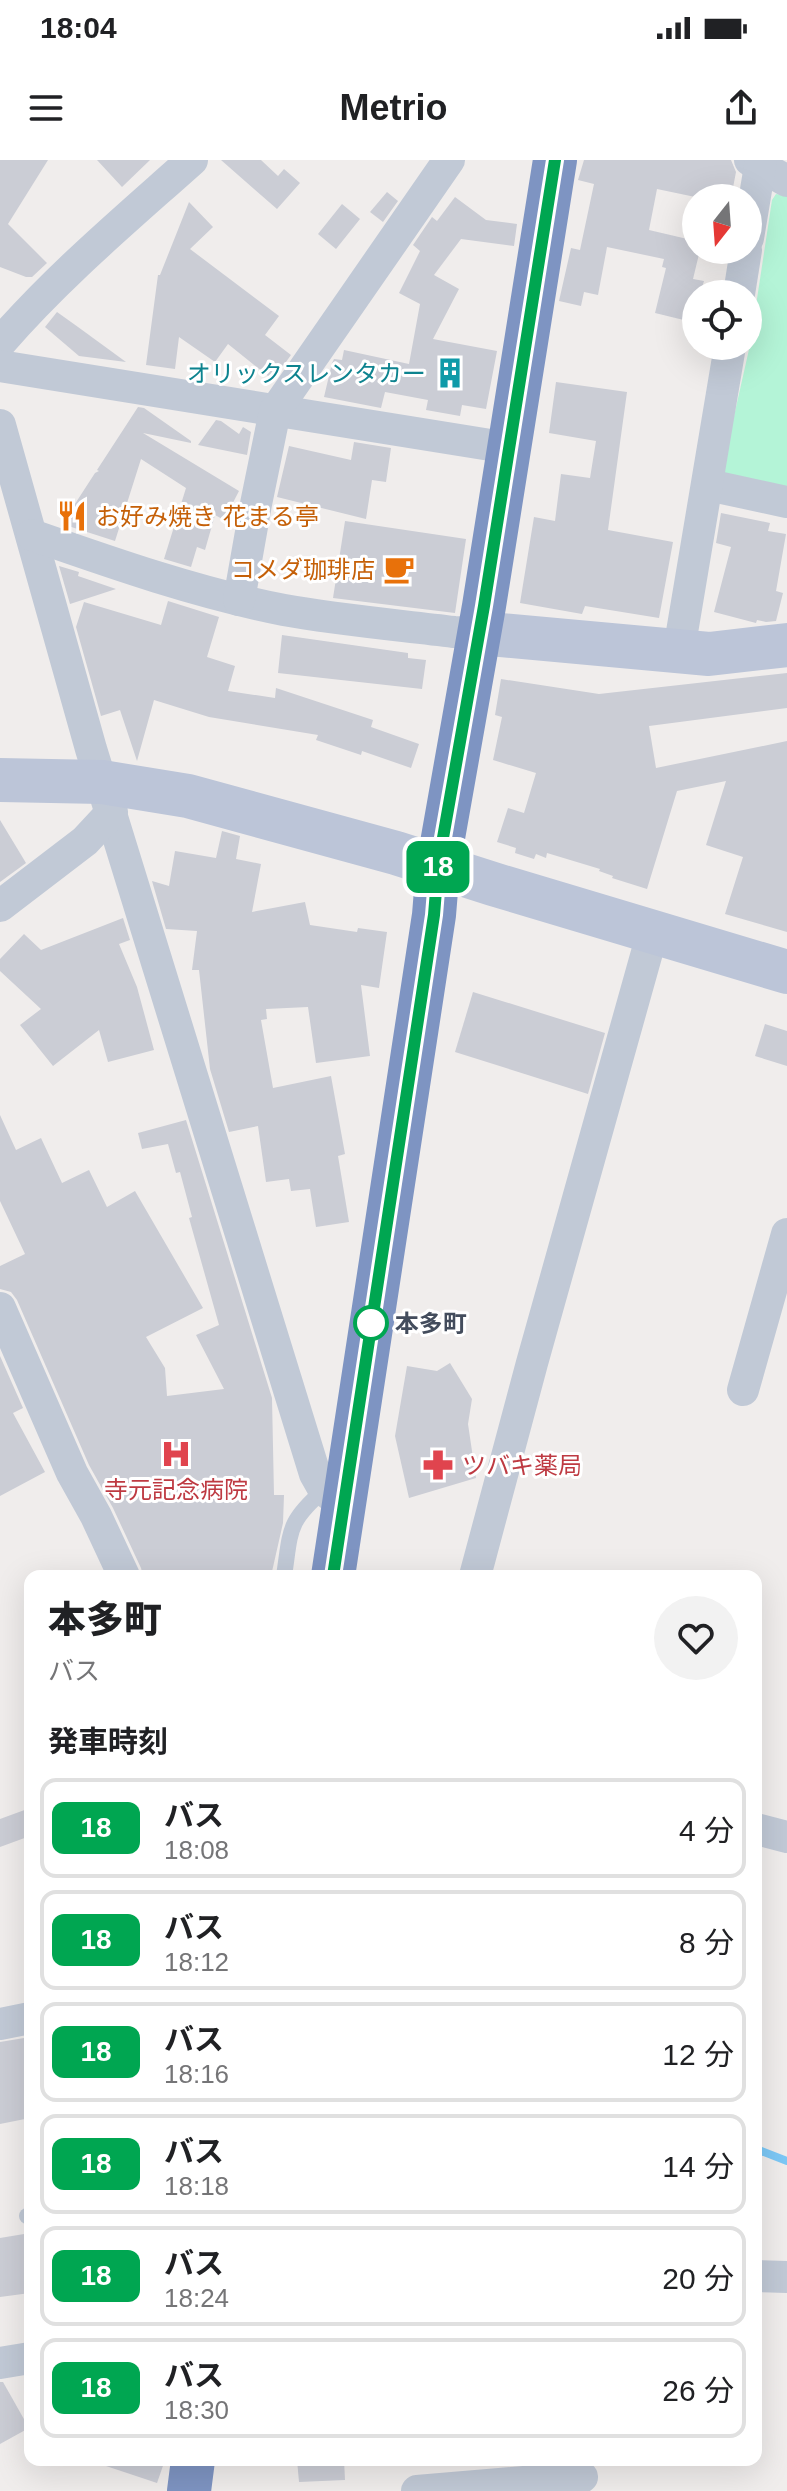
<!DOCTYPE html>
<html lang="ja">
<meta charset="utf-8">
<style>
:root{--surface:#fff;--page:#f2f2f2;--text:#202124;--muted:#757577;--line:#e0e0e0}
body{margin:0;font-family:Arial,"Noto Sans JP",sans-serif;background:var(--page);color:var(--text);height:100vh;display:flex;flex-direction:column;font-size:30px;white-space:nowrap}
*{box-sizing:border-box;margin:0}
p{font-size:26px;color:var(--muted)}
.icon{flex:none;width:44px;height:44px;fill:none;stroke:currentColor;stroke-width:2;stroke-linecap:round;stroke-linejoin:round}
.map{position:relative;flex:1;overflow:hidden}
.sheet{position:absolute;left:24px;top:1410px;width:738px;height:896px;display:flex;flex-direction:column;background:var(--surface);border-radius:16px;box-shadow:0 8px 32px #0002}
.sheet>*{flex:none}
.badge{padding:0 16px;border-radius:12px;font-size:28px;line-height:52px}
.needle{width:52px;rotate:197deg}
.fabs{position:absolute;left:682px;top:24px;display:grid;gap:16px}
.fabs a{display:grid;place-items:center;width:80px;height:80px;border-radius:50%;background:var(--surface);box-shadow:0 8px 32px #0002;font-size:40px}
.map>.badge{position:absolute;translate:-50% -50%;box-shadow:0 0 0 4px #fff}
h2{padding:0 24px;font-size:30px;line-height:72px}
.round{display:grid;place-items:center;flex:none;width:84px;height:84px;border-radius:42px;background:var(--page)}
.overview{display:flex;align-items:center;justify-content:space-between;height:136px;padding:0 24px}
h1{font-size:38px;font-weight:800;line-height:60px}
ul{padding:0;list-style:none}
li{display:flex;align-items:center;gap:24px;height:100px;margin:0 16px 12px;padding:0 8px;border:4px solid var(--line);border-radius:16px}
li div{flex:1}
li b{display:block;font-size:30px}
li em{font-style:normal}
li .badge{min-width:88px;font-weight:700;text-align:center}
.status{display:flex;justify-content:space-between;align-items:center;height:56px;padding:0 40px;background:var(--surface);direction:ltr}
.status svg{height:22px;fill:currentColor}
header{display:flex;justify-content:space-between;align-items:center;height:104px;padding:0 24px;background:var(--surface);font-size:36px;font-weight:800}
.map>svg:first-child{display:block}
.green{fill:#b4f4d7}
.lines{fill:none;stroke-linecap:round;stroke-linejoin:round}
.stream{stroke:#7cc8f6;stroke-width:8}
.building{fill:#cbcdd5}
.lane{stroke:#c1c9d6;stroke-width:16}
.street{stroke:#c1c9d6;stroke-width:32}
.secondary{stroke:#bcc5d8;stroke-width:44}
.highway{stroke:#7e94c2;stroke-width:44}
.line-casing{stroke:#fff;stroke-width:18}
.line{stroke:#00a651;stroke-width:12}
.stop-dot{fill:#fff;stroke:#00a651;stroke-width:4}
.labels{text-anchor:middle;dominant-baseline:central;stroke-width:6;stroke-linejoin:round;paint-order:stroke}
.culture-label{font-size:24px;fill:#0d838f;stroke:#fff;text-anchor:end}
.food-label{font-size:24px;fill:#c56008;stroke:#fff;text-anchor:start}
.stop-label{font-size:24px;font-weight:bold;fill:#434c5c;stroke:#fff;text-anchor:start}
.health-label{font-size:24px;fill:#be3a42;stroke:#fff;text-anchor:start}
</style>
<div class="status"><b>18:04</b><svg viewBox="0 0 49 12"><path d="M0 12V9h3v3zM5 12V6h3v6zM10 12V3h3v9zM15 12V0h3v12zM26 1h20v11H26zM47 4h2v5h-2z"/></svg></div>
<header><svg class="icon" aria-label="menu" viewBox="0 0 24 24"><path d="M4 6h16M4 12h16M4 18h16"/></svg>Metrio<svg class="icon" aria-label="share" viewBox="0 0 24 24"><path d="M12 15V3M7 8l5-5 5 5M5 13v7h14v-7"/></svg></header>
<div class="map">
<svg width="787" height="2331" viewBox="0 0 787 2331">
<rect width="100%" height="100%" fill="#f0edec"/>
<polygon class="green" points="776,34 787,36 787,333 718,327 750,185 772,40"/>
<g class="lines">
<polyline class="stream" points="756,1989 787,2001"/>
</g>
<g class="building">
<polygon points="0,0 48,0 8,64 47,103 32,117 26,117 0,107"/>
<polygon points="97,0 150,0 122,27"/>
<polygon points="221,0 261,0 278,16 284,9 300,23 277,49"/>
<polygon points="584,0 731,0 736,12 731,38 700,38 657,29 649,70 696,81 696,90 700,90 693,119 704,121 700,134 696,134 696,163 655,153 666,108 662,107 664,99 607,87 598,135 584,132 581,146 559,141 571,88 580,90 594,24 578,20"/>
<polygon points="387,32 398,41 383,62 370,52"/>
<polygon points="455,37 486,60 517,64 514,86 461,79 434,115 459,129 433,179 497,191 486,249 462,245 460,256 426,250 428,240 385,232 381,248 324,237 332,203 334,199 342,200 344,190 409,204 420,144 399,133 420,91 413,85 432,57 437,61"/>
<polygon points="189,42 213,67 190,89 279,156 265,175 291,195 273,220 228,184 215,202 179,177 175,209 146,205 158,115 160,115"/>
<polygon points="342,44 360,59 336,89 318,74"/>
<polygon points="57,152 78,167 126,202 79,196 45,167"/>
<polygon points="556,222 627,232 608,370 673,382 659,458 585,446 582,454 520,443 534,357 555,361 561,314 590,318 596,281 549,273"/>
<polygon points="138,247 144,248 191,281 191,283 143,273 239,331 224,360 215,355 205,390 197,387 191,407 164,399 186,328 141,299 115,381 62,364 95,313 99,311 97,310"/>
<polygon points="216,260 221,261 239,274 243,267 251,272 247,295 198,285"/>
<polygon points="354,282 391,288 386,322 372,320 366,359 277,337 289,286 351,300"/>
<polygon points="721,353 770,363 768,371 786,374 776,431 783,433 776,461 766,462 757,460 756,463 714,452 731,387 716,383"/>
<polygon points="345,361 466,379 455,453 333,438"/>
<polygon points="59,406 79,412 78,416 116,429 70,444"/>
<polygon points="168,441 219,457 207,497 235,506 228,531 275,538 276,528 373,560 371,567 419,584 411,608 362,591 361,595 316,580 318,575 209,557 154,540 137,601 120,550 101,556 76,467 84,442 161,465"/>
<polygon points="282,475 408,493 408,498 426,500 422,529 278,513"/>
<polygon points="787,513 787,548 649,566 656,608 787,581 787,772 725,754 743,697 706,685 726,621 677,631 647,729 612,718 613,716 599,711 600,709 547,693 546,698 536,694 534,699 515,693 516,688 497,682 508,648 524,653 536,613 493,600 502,557 495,555 501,519 599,534"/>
<polygon points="0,660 26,703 0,722"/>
<polygon points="222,671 240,676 236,699 261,704 252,752 305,742 310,765 357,772 358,768 387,772 379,828 361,825 370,896 316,903 308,847 266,849 267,859 261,860 273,928 331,916 345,994 338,996 349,1062 316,1067 310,1029 291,1031 289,1019 266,1022 258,966 229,972 210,909 199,810 192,810 197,771 166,769 152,721 169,726 175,691 216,698"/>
<polygon points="123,758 130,780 119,784 137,827 154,890 108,902 99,870 53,906 20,865 41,849 0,811 0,799 24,774 41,790"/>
<polygon points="473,832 605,873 588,934 455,892"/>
<polygon points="765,864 787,871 787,906 755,896"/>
<polygon points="0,955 16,990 41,978 62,1023 89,1010 107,1047 135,1031 203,1148 146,1177 165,1208 167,1236 224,1229 196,1175 219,1165 189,1058 192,1057 180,1012 176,1013 168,984 142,989 138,973 186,960 272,1238 274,1335 284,1335 283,1363 271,1416 143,1416 141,1408 113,1348 89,1305 17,1140 11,1132 0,1129 0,1106 25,1094 0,1041"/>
<polygon points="0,1196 23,1248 13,1253 45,1312 0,1336"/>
<polygon points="450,1203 472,1239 468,1264 476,1318 409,1338 395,1276 407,1206 437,1211"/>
<polygon points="30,1648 30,1676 0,1687 0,1659"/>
<polygon points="30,1877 30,1958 0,1964 0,1882"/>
<polygon points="30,2073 30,2133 0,2137 0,2078"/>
<polygon points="0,2222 3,2222 29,2268 0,2284"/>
<polygon points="100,2300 165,2300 157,2323 100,2304"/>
<polygon points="297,2300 344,2300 345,2320 299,2322"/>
</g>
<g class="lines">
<g class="lane">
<path d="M 284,1416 C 291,1370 287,1362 324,1330"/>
<polyline points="27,2056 30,2056"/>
</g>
<g class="street">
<polyline points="750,0 787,21"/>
<polyline points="748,78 761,0"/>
<polyline points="739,134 746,90"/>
<path d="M 0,183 C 58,116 126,59 192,0"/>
<polyline points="0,206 509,288"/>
<polyline points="0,265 91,589 315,1314 324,1330 343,1345"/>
<polyline points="708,325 787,342"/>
<path d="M 32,375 C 115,404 198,433 284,450 C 340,460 398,465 454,472 L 479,473"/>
<polyline points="239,440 256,344 275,251 449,0"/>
<polyline points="679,490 730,186"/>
<polyline points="0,746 85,681 112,652"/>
<polyline points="0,1148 72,1313 96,1356 124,1416"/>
<polyline points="743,1230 787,1074"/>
<polyline points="475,1416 532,1203 653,771"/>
<polyline points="756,1669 787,1677"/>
<polyline points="0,1864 30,1858"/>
<polyline points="756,2116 787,2117"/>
<polyline points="0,2203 30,2198"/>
<polyline points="417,2331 582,2317"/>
</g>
<g class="secondary">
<polyline points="479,473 709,494 787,485"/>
<polyline points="0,620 102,622 188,636 396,693 493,724 787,812"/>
</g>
<g class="highway">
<polyline points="333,1416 434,755 438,706 484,446 555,0"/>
<polyline points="189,2331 193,2300"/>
</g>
</g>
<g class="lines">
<g class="line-casing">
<polyline id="line" points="333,1416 434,755 438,706 484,446 555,0"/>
</g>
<use href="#line" class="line"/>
</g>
<defs>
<g id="building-bare" transform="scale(2.4)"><path d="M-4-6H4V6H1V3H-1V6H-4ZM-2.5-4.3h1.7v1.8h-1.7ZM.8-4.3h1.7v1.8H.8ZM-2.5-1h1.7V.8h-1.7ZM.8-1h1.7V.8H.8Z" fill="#0f9aa8" stroke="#fff" stroke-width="2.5" paint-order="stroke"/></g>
<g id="restaurant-bare" transform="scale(2.4)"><path d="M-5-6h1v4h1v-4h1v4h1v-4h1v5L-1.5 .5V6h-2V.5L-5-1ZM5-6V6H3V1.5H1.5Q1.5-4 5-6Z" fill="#e8710a" stroke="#fff" stroke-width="2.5" paint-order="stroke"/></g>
<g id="cafe-bare" transform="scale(2.4)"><path d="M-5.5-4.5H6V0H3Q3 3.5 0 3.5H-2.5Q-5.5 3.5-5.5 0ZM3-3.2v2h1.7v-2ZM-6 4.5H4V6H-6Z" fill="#e8710a" stroke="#fff" stroke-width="2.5" paint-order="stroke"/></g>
<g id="hospital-bare" transform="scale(2.4)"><path d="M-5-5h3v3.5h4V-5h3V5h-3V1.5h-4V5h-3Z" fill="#e0444e" stroke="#fff" stroke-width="2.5" paint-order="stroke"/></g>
<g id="pharmacy-bare" transform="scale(2.4)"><path d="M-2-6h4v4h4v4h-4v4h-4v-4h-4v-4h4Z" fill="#e0444e" stroke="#fff" stroke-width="2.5" paint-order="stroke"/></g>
</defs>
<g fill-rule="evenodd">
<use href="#building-bare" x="450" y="213"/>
<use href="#restaurant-bare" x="72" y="356"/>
<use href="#cafe-bare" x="399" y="409"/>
<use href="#hospital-bare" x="176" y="1294"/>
<use href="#pharmacy-bare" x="438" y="1305"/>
</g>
<circle class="stop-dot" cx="371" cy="1163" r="16"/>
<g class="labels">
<g class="culture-label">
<text x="426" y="213">オリックスレンタカー</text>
</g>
<g class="food-label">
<text x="96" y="356">お好み焼き 花まる亭</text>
<text x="375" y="409" text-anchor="end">コメダ珈琲店</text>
</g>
<g class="stop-label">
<text x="395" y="1163">本多町</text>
</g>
<g class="health-label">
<text x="462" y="1305">ツバキ薬局</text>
<text x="176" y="1329" text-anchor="middle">寺元記念病院</text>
</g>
</g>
</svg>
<div class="fabs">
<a><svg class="needle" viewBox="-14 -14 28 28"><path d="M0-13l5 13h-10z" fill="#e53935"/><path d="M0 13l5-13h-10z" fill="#757577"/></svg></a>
<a><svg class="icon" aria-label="locate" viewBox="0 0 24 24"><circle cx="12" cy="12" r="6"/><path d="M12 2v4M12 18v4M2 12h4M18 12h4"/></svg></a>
</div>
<b class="badge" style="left:438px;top:707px;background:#00a651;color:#fff">18</b>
<section class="sheet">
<div class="overview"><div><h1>本多町</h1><p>バス</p></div><a class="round"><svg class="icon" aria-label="heart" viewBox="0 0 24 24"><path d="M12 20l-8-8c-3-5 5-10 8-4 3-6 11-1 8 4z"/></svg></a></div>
<h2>発車時刻</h2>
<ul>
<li><span class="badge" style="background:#00a651;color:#fff">18</span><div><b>バス</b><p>18:08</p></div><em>4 分</em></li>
<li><span class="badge" style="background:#00a651;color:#fff">18</span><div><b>バス</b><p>18:12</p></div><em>8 分</em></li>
<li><span class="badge" style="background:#00a651;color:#fff">18</span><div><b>バス</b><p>18:16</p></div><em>12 分</em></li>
<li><span class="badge" style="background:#00a651;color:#fff">18</span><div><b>バス</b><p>18:18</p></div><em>14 分</em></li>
<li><span class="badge" style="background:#00a651;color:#fff">18</span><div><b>バス</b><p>18:24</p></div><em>20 分</em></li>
<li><span class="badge" style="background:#00a651;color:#fff">18</span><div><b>バス</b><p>18:30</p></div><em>26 分</em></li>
</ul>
</section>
</div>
